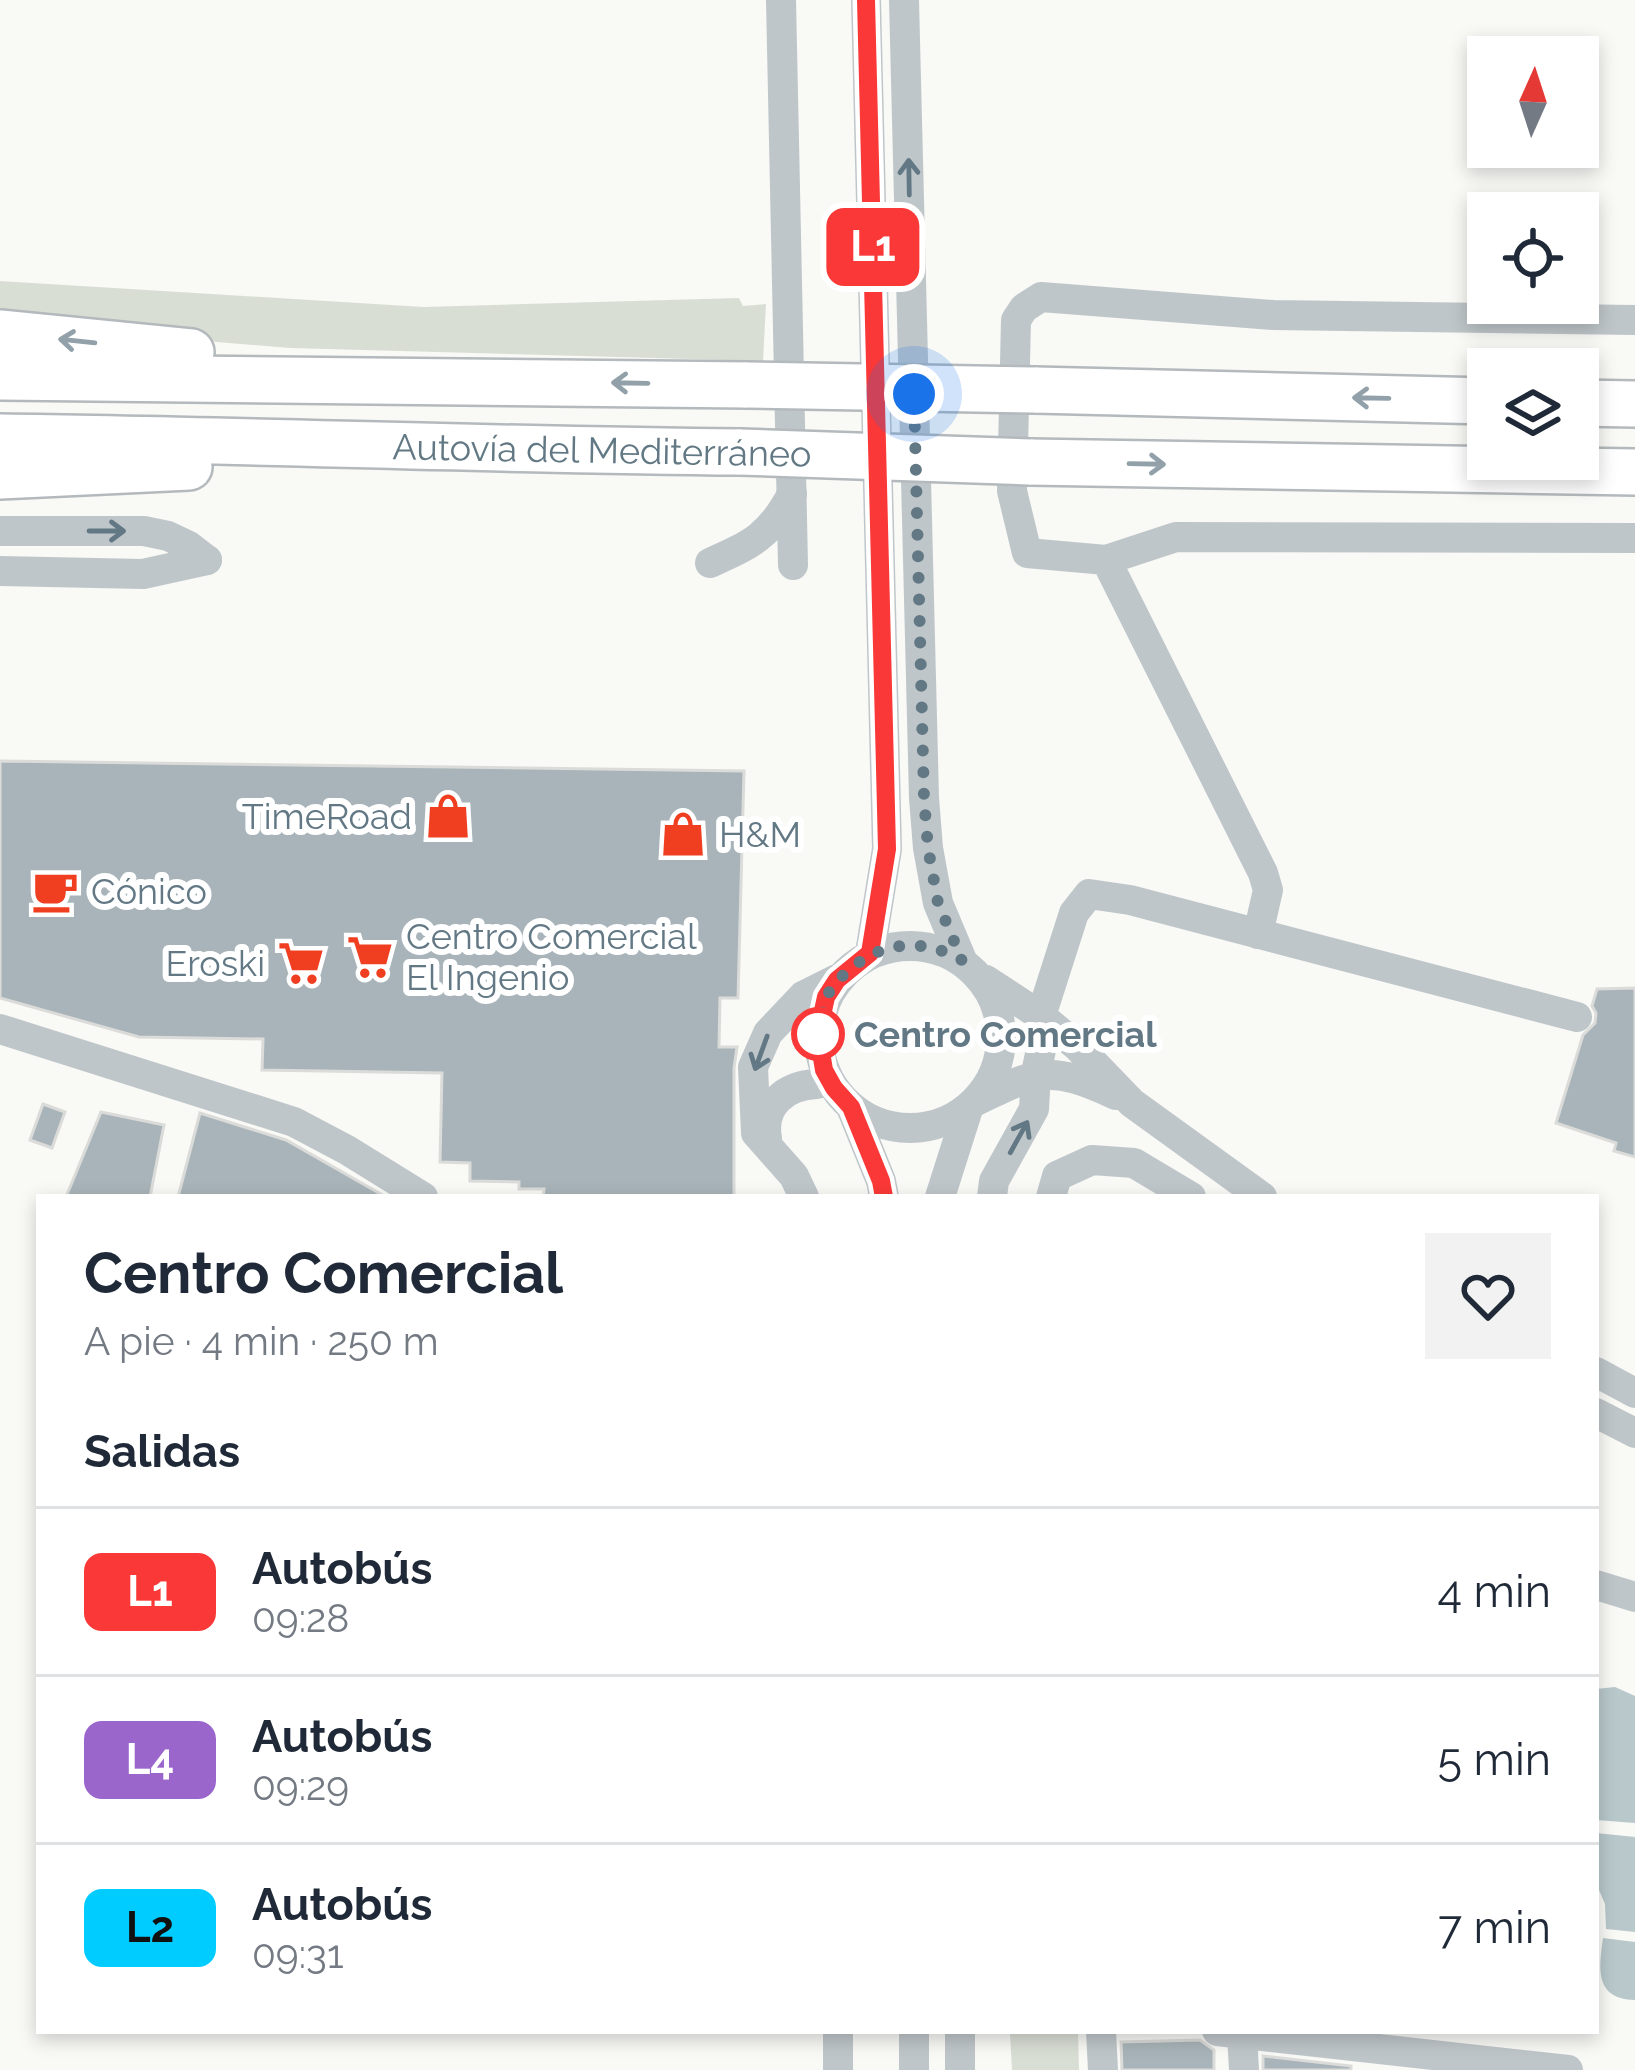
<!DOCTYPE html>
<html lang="es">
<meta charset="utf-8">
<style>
:root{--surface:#fff;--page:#f2f2f3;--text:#1f2937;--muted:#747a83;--line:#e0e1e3}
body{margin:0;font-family:Raleway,sans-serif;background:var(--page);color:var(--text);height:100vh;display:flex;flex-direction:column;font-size:45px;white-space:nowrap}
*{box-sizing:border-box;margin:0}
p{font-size:39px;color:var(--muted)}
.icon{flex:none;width:66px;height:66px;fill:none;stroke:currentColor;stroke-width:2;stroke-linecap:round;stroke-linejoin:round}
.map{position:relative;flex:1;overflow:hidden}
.drawer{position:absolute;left:36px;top:1194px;width:1563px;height:840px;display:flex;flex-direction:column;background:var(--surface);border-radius:0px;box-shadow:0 6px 18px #0003}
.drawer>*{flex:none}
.badge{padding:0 24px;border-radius:18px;font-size:42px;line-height:78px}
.needle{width:78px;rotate:3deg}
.fabs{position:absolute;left:1467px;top:36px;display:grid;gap:24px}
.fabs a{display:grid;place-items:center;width:132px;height:132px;border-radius:0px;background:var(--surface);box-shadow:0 6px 18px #0003;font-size:60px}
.you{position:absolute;width:60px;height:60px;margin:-30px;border:9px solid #fff;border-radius:50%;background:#1a73e8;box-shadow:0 0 0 18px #1a73e833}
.map>.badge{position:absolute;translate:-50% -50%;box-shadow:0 0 0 6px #fff}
h2{padding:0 48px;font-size:45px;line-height:108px}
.round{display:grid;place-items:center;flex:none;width:126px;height:126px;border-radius:0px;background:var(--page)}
.headline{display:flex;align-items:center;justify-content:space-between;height:204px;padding:0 48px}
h1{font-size:57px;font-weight:700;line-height:90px}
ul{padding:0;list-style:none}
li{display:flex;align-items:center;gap:36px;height:168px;padding:0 48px;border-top:3px solid var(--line)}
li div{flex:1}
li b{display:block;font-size:45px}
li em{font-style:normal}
li .badge{min-width:132px;font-weight:700;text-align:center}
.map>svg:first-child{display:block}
.green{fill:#d9ded5}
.water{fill:#b8c8cb}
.building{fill:#a8b4b9;stroke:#dbdbd9;stroke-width:3}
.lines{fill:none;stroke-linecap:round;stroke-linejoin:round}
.highway-casing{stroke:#b3b9bc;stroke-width:50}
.minor{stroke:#bfc6c9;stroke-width:30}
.highway{stroke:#fff;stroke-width:45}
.highway-bridge-casing{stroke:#b3b9bc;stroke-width:50;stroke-linecap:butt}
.highway-bridge{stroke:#fff;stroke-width:45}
.oneway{stroke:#627884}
.oneway2{stroke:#91a0a9}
.line-casing{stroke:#fff;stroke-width:27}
.line{stroke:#fa3837;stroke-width:18}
.walk{stroke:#627884;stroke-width:12;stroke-dasharray:0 21.6}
.stop-dot{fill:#fff;stroke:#fa3837;stroke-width:6}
.labels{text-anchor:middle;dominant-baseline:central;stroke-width:12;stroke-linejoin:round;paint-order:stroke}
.street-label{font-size:36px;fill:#627884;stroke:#fff}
.poi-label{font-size:36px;fill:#627884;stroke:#fff;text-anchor:start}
.stop-label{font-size:36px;font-weight:bold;fill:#627884;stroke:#fff;text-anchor:start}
</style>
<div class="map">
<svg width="1635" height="2070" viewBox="0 0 1635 2070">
<rect width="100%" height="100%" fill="#f9f9f6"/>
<g class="green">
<polygon points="0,281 423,307 739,298 743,306 766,304 763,361 290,348 0,324"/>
<polygon points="1078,2032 1079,2070 1012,2070 1010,2033"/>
</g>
<g class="water">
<polygon points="1615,1687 1635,1696 1635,1823 1596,1820 1596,1689"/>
<polygon points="1596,1833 1635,1837 1635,1932 1606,1929 1605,1904 1596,1883"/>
<path d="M 1603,1938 L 1635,1942 L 1635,2000 C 1594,1999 1599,1968 1603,1938 Z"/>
</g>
<g class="building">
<polygon points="0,761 744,771 738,998 720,998 719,1047 737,1047 734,1068 734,1197 543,1197 544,1189 519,1189 519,1182 470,1181 470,1163 440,1162 442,1073 262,1070 263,1039 139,1037 0,998"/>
<polygon points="1635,988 1635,1157 1614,1151 1616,1143 1556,1123 1583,1035 1595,1023 1596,1013 1592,1006 1597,989"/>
<polygon points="43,1104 65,1112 52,1148 30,1140"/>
<polygon points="101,1112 164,1125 150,1197 66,1197"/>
<polygon points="200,1113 286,1140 386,1197 178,1197"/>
<polygon points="1200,2040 1214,2050 1214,2070 1122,2070 1121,2042"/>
<polygon points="1263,2056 1351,2066 1351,2070 1263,2070"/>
</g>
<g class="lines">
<g class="highway-casing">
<g id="highway">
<polyline points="0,333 191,352"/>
<polyline points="0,377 747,385"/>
<polyline points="1035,390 1488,401"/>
<polyline points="1578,403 1635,404"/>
<path d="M 0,437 C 247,440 493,450 740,452"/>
<polyline points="1030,462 1635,472"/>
<polyline points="0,476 189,467"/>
</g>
</g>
<g class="minor">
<polyline points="781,0 793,565"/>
<polyline points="866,0 887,849 870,953"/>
<polyline points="904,0 924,798 928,848 938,903 962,960"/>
<polyline points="0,531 144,531 168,536 189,546 207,560"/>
<polyline points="1106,560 1176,537 1635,538"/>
<path d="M 710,563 C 752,544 770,536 792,494"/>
<polyline points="0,571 143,574 207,560"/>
<polyline points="1258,934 1268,890 1263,873 1106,560 1027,553 1012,491 1016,320 1024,308 1041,297 1273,315 1635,320"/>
<circle cx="910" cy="1037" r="91"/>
<polyline points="986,980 1041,1016 1042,1045 1036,1073 1034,1109 994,1181 992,1197"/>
<polyline points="0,1029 294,1122 347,1150 423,1197"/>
<path d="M 976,1101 C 1040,1070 1050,1065 1116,1095"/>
<polyline points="851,1107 881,1181 884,1197"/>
<path d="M 767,1138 C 761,1106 785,1085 817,1084"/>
<polyline points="804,1197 794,1176 756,1133 753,1067 768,1033 803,996 837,979"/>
<polyline points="940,1197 968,1109"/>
<polyline points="1051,1197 1057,1176 1092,1160 1134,1163 1191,1197"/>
<polyline points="1262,1197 1132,1103 1078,1047 1041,1016 1074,913 1089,894 1130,900 1577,1017"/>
<polyline points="1596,1372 1635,1393"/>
<polyline points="1596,1413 1635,1433"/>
<polyline points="1596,1585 1635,1597"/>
<polyline points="838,2031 838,2070"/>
<polyline points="914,2031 914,2070"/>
<polyline points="960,2031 960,2070"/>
<polyline points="1101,2031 1103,2070"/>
<polyline points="1217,2031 1568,2070"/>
<polyline points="1242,2034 1244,2070"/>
</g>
<use href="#highway" class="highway"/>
<g class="highway-bridge-casing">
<g id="highway-bridge">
<polyline points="747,385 1035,390"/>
<polyline points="740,452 1030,462"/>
</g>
</g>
<use href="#highway-bridge" class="highway-bridge"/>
</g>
<defs><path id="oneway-shaft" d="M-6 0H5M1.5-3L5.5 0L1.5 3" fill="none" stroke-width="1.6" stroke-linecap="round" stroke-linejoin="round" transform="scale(3)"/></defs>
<g class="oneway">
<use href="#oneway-shaft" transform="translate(909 177) rotate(-91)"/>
<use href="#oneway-shaft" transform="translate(107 531)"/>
<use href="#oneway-shaft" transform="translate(761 1053) rotate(110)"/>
<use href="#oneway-shaft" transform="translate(1019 1137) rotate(-61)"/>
</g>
<g class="oneway2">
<use href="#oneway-shaft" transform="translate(77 341) rotate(-174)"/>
<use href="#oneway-shaft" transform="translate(630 383) rotate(-179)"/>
<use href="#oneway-shaft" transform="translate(1371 398) rotate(-179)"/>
<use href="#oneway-shaft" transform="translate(1147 464) rotate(1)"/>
</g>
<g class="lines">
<g class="line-casing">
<polyline id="line" points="866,0 887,849 870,953 837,980 826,997 818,1034 824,1070 834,1088 851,1107 881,1181 884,1197"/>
</g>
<use href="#line" class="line"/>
<path class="walk" d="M 818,1034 C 820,1024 822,1008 827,997 C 832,984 842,976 853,967 C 886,940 925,939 962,960 L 938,903 L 928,848 L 924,798 L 914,394"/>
</g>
<defs>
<g id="shop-bare" transform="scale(3.6)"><path d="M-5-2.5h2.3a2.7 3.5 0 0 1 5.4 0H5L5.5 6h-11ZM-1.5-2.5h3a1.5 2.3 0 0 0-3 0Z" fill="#f03f20" stroke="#fff" stroke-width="2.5" paint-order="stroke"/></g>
<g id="cafe-bare" transform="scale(3.6)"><path d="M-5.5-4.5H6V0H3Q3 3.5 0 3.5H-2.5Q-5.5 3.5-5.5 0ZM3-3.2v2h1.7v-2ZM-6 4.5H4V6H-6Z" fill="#f03f20" stroke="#fff" stroke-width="2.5" paint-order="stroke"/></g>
<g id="supermarket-bare" transform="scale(3.6)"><path d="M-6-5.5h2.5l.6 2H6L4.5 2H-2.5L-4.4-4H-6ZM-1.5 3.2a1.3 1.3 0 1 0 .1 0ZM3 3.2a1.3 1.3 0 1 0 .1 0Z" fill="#f03f20" stroke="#fff" stroke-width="2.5" paint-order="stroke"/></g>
</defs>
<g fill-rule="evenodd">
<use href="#shop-bare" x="448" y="816"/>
<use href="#shop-bare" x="683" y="834"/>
<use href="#cafe-bare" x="55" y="891"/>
<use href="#supermarket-bare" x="370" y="957"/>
<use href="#supermarket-bare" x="301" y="963"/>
</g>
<circle class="stop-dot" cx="818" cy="1034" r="24"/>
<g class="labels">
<g class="street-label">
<text transform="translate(602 450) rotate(1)">Autovía del Mediterráneo</text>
</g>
<g class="poi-label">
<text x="412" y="816" text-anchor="end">TimeRoad</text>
<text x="719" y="834">H&amp;M</text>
<text x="91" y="891">Cónico</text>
<text x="406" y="936">Centro Comercial<tspan x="406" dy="41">El Ingenio</tspan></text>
<text x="265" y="963" text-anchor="end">Eroski</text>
</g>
<g class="stop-label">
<text x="854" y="1034">Centro Comercial</text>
</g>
</g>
</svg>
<div class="fabs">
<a><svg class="needle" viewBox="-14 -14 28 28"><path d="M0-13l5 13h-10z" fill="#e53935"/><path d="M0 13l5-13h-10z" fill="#747a83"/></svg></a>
<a><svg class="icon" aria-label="locate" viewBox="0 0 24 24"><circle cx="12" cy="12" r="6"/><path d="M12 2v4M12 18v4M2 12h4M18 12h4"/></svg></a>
<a><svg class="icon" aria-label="layers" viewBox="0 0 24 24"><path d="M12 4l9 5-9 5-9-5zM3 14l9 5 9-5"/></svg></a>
</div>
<div class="you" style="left:914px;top:394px"></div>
<b class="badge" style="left:873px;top:247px;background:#fa3837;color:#fff">L1</b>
<section class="drawer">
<div class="headline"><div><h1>Centro Comercial</h1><p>A pie · 4 min · 250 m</p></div><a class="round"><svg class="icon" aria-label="heart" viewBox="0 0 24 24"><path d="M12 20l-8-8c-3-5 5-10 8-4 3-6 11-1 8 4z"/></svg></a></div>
<h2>Salidas</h2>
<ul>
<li><span class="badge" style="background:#fa3837;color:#fff">L1</span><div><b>Autobús</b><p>09:28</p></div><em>4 min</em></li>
<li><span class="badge" style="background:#9a66cc;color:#fff">L4</span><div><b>Autobús</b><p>09:29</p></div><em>5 min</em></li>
<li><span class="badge" style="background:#0cf;color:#111">L2</span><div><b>Autobús</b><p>09:31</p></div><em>7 min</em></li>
</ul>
</section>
</div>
